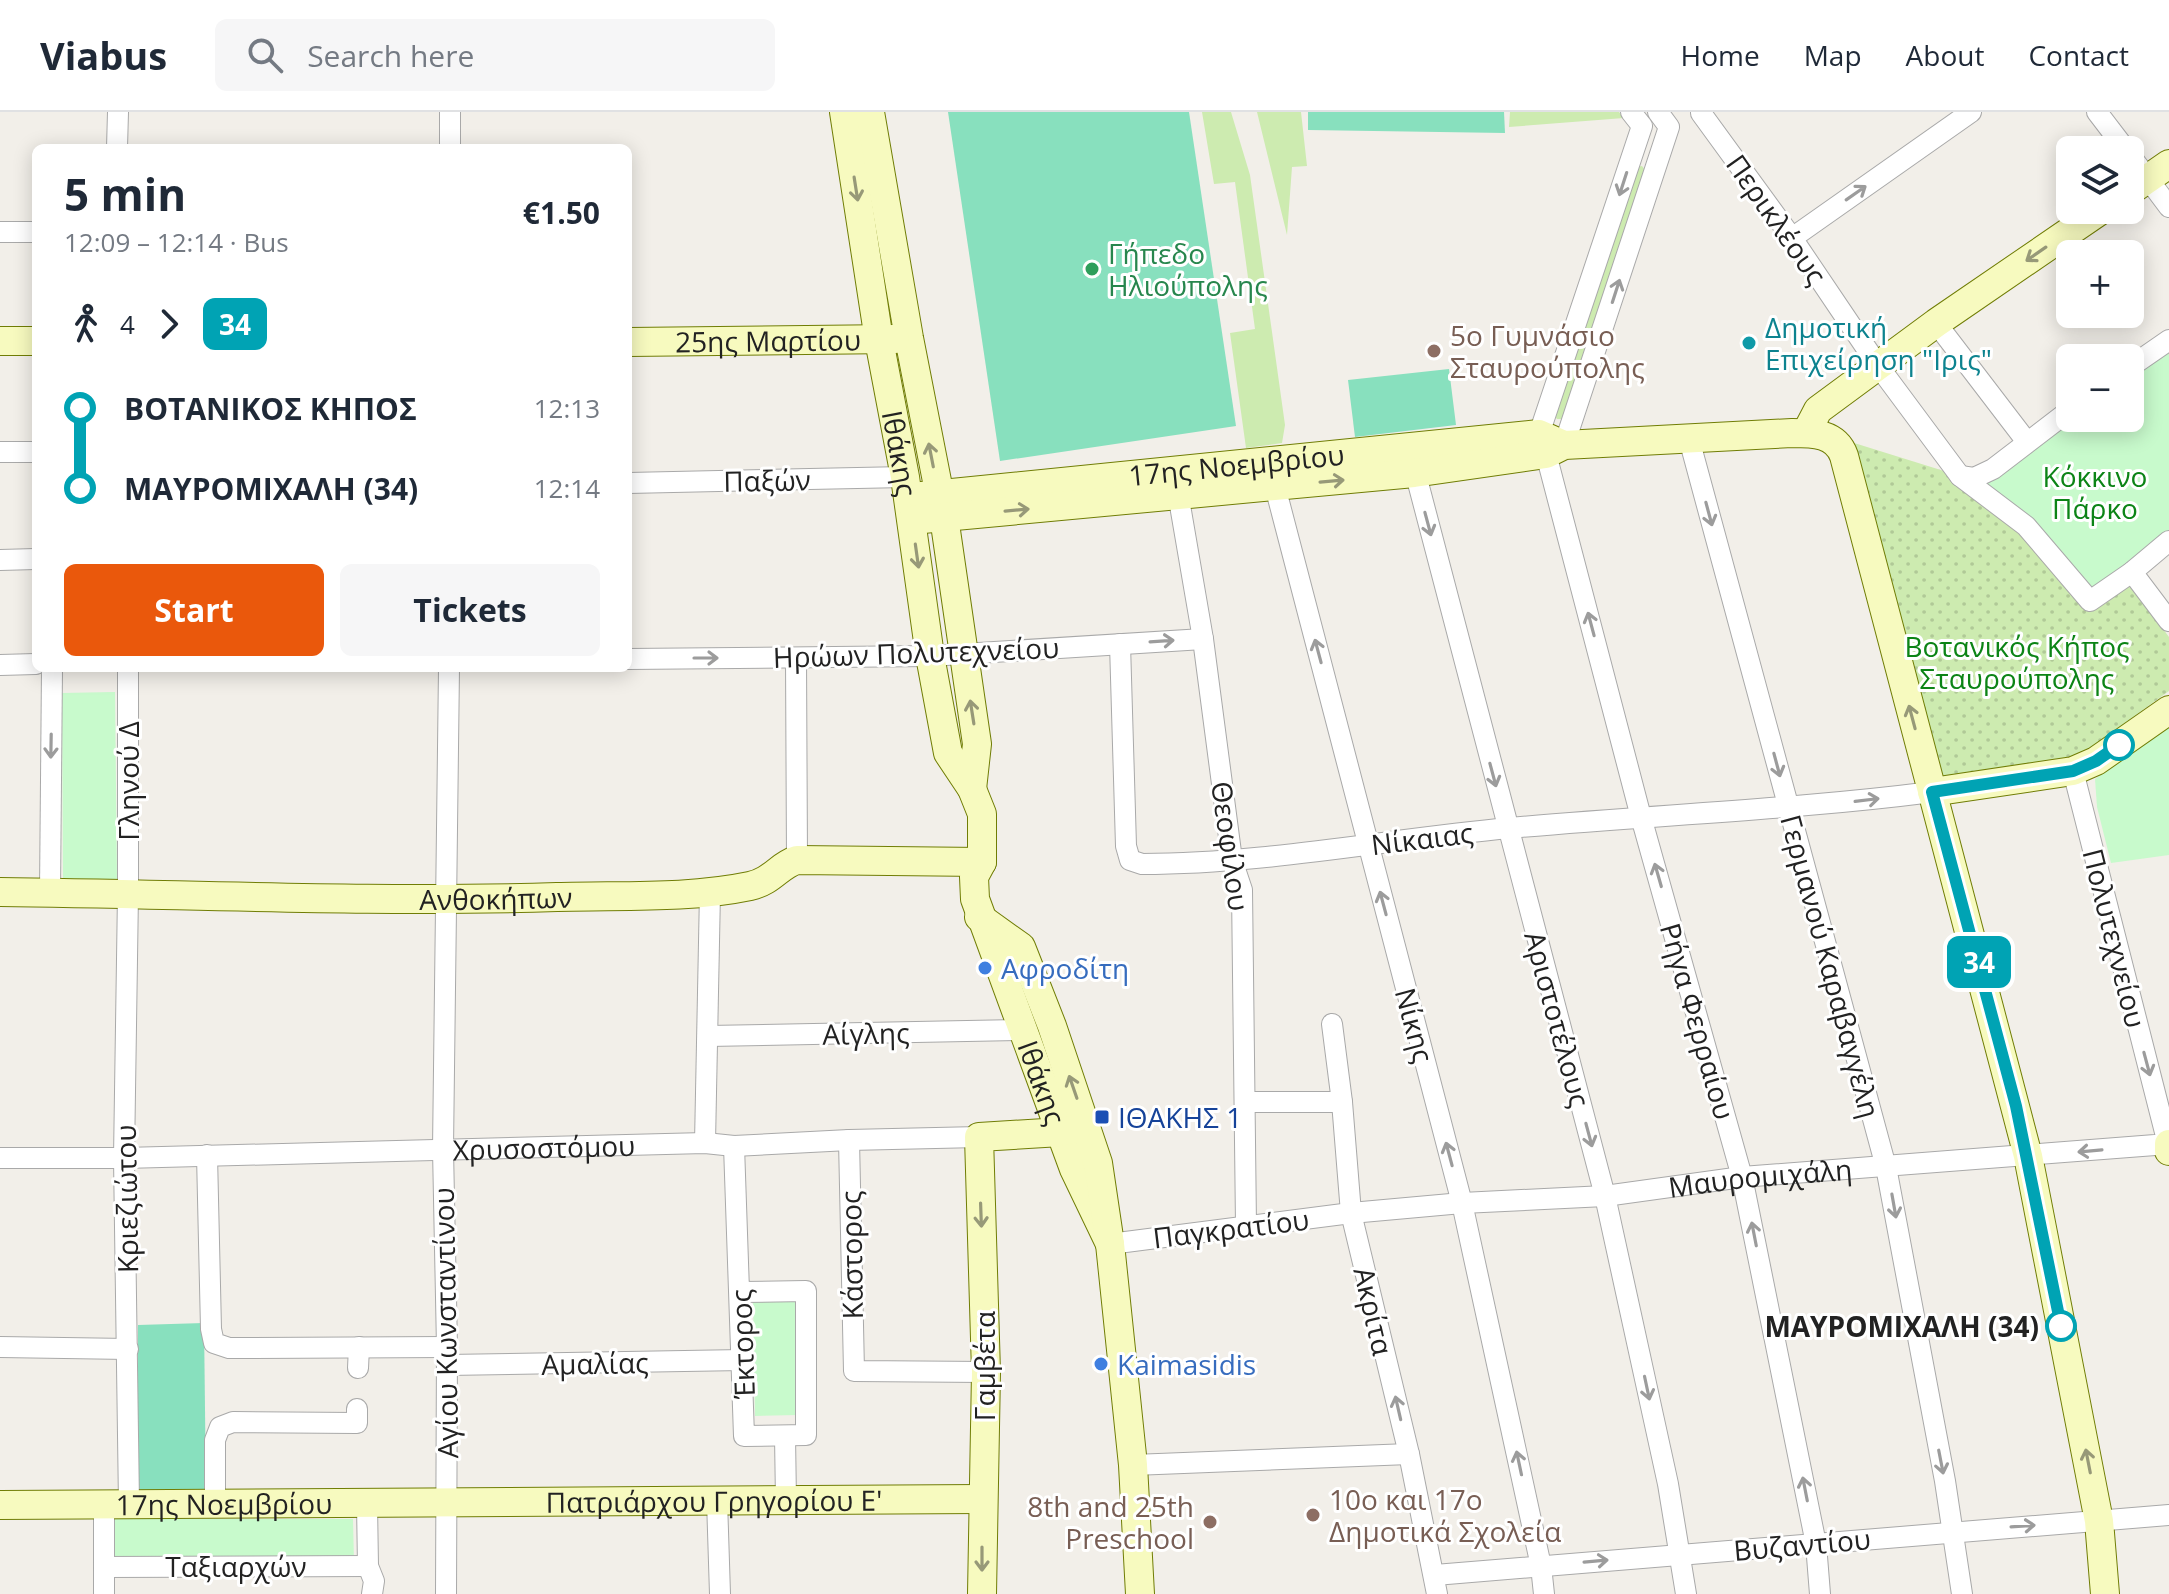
<!DOCTYPE html>
<meta charset="utf-8">
<style>
:root{--surface:#fff;--page:#f6f6f7;--text:#1f2937;--muted:#747a83;--line:#e0e1e3;--accent:#ea580c}
body{margin:0;font-family:"Open Sans",sans-serif;background:var(--page);color:var(--text);height:100vh;display:flex;flex-direction:column;font-size:30px;white-space:nowrap}
*{box-sizing:border-box;margin:0}
p{font-size:26px;color:var(--muted)}
.icon{flex:none;width:44px;height:44px;fill:none;stroke:currentColor;stroke-width:2;stroke-linecap:round;stroke-linejoin:round}
.map{position:relative;flex:1;overflow:hidden}
.sheet{position:absolute;left:32px;top:32px;width:600px;height:528px;display:flex;flex-direction:column;background:var(--surface);border-radius:12px;box-shadow:0 4px 20px #0003}
.sheet>*{flex:none}
.badge{padding:0 16px;border-radius:12px;font-size:28px;line-height:52px}
.tools{position:absolute;left:2056px;top:24px;display:grid;gap:16px}
.tools a{display:grid;place-items:center;width:88px;height:88px;border-radius:12px;background:var(--surface);box-shadow:0 4px 20px #0003;font-size:40px}
.map>.badge{position:absolute;translate:-50% -50%;box-shadow:0 0 0 4px #fff}
.legs{display:flex;align-items:center;gap:12px;height:88px;padding:0 32px;font-size:26px}
.legs p{margin-inline-start:auto}
.summary{display:flex;align-items:center;justify-content:space-between;height:136px;padding:0 32px}
h1{font-size:44px;font-weight:700;line-height:60px}
.action{display:flex;gap:16px;margin-top:auto;padding:16px 32px}
.action a{flex:1;height:92px;border-radius:12px;background:var(--accent);color:#fff;font-size:32px;font-weight:700;line-height:92px;text-align:center}
.action a+a{background:var(--page);color:var(--text)}
ul{padding:0 32px;list-style:none}
li{display:flex;align-items:center;gap:28px;height:80px;font-size:30px}
li i{display:grid;place-items:center;width:12px;height:100%;margin:0 10px;background:currentColor}
li i::after{content:'';width:20px;height:20px;margin:-10px;border:6px solid;border-radius:50%;background:var(--surface)}
li p{margin-inline-start:auto}
li:first-child i{background:linear-gradient(#0000 50%,currentColor 0)}
li:last-child i{background:linear-gradient(currentColor 50%,#0000 0)}
header{display:flex;align-items:center;gap:48px;box-sizing:border-box;height:112px;padding:0 40px;background:var(--surface);border-bottom:2px solid var(--line)}
header strong{font-size:38px}
nav{display:flex;gap:44px;margin-inline-start:auto;font-size:28px}
.search{width:560px;height:72px;background:var(--page);display:flex;align-items:center;gap:20px;box-sizing:border-box;padding:0 28px;border-radius:12px;color:var(--muted);font-size:30px}
.map>svg:first-child{display:block}
.grass{fill:#cdebb0}
.park{fill:#c8facc}
.garden{fill:url(#garden-dots)}
.pitch{fill:#88e0be}
.lines{fill:none;stroke-linecap:round;stroke-linejoin:round}
.street-casing{stroke:#a9a9a9;stroke-width:22}
.secondary-casing{stroke:#707d05;stroke-width:30}
.street{stroke:#fff;stroke-width:20}
.secondary{stroke:#f7fabf;stroke-width:28}
.oneway{stroke:#9c9c9c}
.oneway2{stroke:#979978}
.line-1-casing{stroke:#fff;stroke-width:18}
.line-1{stroke:#00a3b4;stroke-width:12}
.leisure-dot{fill:#2e9e5b;stroke:#fff;stroke-width:3}
.culture-dot{fill:#0f9aa8;stroke:#fff;stroke-width:3}
.education-dot{fill:#8d6e63;stroke:#fff;stroke-width:3}
.stop-1-dot{fill:#fff;stroke:#00a3b4;stroke-width:4}
.shop-dot{fill:#3f7fe0;stroke:#fff;stroke-width:3}
.transit-dot{fill:#1a4fb4;stroke:#fff;stroke-width:3}
.labels{text-anchor:middle;dominant-baseline:central;stroke-width:6;stroke-linejoin:round;paint-order:stroke}
.street-label{font-size:28px;fill:#222;stroke:#fff}
.leisure-label{font-size:28px;fill:#27864d;stroke:#fff;text-anchor:start}
.culture-label{font-size:28px;fill:#0d838f;stroke:#fff;text-anchor:start}
.education-label{font-size:28px;fill:#785e54;stroke:#fff;text-anchor:start}
.park-label{font-size:28px;fill:#0c8416;stroke:#fff}
.shop-label{font-size:28px;fill:#366cbe;stroke:#fff;text-anchor:start}
.transit-label{font-size:28px;fill:#164399;stroke:#fff;text-anchor:start}
.stop-label{font-size:28px;font-weight:bold;fill:#222;stroke:#fff;text-anchor:end}
</style>
<header>
<strong>Viabus</strong>
<div class="search"><svg class="icon" aria-label="search" viewBox="0 0 24 24"><circle cx="10" cy="10" r="6"/><path d="M15 15l6 6"/></svg>Search here</div>
<nav><a>Home</a><a>Map</a><a>About</a><a>Contact</a></nav>
</header>
<div class="map">
<svg width="2169" height="1482" viewBox="0 0 2169 1482">
<defs>
<pattern id="garden-dots" width="8" height="8" patternUnits="userSpaceOnUse" patternTransform="scale(2)"><rect width="8" height="8" fill="#cdebb0"/><path d="M2 2h.1M6 6h.1" fill="none" stroke="#b0c997" stroke-width="1.8" stroke-linecap="round"/></pattern>
</defs>
<rect width="100%" height="100%" fill="#f2efe9"/>
<g class="grass">
<polygon points="1202,0 1231,0 1250,63 1285,313 1282,331 1246,336 1230,221 1255,217 1235,70 1214,72"/>
<polygon points="1257,0 1301,0 1307,54 1292,55 1287,123"/>
<polygon points="1510,0 1619,0 1624,6 1509,15"/>
<polygon points="1642,54 1645,58 1562,307 1557,307 1554,303 1636,55"/>
</g>
<g class="park">
<polygon points="2169,228 2169,425 2090,482 1974,366 2070,306 2130,306 2130,255"/>
<polygon points="115,580 117,767 63,768 62,581"/>
<polygon points="2169,613 2169,743 2111,751 2097,695 2095,667"/>
<polygon points="753,1188 797,1188 798,1303 755,1304"/>
<polygon points="106,1407 353,1407 354,1450 108,1450"/>
</g>
<polygon class="garden" points="1851,330 1960,364 2090,482 2122,462 2169,525 2169,579 2079,644 1943,664"/>
<g class="pitch">
<polygon points="948,0 1189,0 1236,314 1000,349"/>
<polygon points="1308,0 1504,0 1505,21 1308,18"/>
<polygon points="1449,257 1456,313 1355,325 1348,268"/>
<polygon points="204,1211 206,1383 138,1384 138,1213"/>
</g>
<g class="lines">
<g class="street-casing">
<g id="street">
<polyline points="2097,0 2126,38"/>
<polyline points="1701,1 1792,126 1879,255 1960,364 2026,414 2090,489 2132,460 2169,429"/>
<polyline points="117,36 118,0"/>
<polyline points="450,36 450,0"/>
<polyline points="2130,43 2169,95"/>
<polyline points="0,120 36,120"/>
<polyline points="1792,126 1971,0"/>
<polyline points="1936,211 2027,330"/>
<polyline points="2130,255 2169,228"/>
<polyline points="1539,322 1642,14 1631,0"/>
<polyline points="1689,327 1886,1055 1945,1369 1962,1482"/>
<polyline points="1564,333 1669,15 1658,0"/>
<polyline points="0,340 36,340"/>
<polyline points="1546,342 1641,705 1742,1065 1816,1432 1820,1482"/>
<polyline points="1412,348 1605,1084 1668,1372 1686,1482"/>
<polyline points="1272,363 1462,1091 1541,1454 1544,1482"/>
<polyline points="1960,364 1974,366 1993,357 2070,298"/>
<polyline points="1176,370 1203,527 1232,748 1242,778 1246,1113"/>
<polyline points="628,371 905,365"/>
<polyline points="0,448 36,447"/>
<polyline points="2132,460 2169,509"/>
<path d="M 1120,532 L 1126,734 L 1130,748 L 1142,752 C 1265,752 1388,727 1510,716 C 1650,703 1792,698 1932,680"/>
<polyline points="796,546 797,748"/>
<polyline points="628,547 930,544 1203,527"/>
<polyline points="0,553 36,552"/>
<polyline points="128,556 128,781 124,1046 129,1392"/>
<polyline points="50,780 52,556"/>
<polyline points="1332,912 1342,990 1351,1101 1409,1342 1437,1482"/>
<polyline points="708,924 1024,918"/>
<polyline points="1245,990 1342,990"/>
<polyline points="849,1028 854,1259 986,1260"/>
<polyline points="705,1031 710,780"/>
<polyline points="734,1034 744,1324 806,1323 806,1179 740,1180"/>
<polyline points="207,1043 211,1217 214,1231 229,1236 447,1235"/>
<path id="s1" d="M 0,1046 L 124,1046 L 705,1031 L 734,1034 L 849,1028 L 979,1025"/>
<path id="s2" d="M 1110,1132 L 1351,1101 L 1462,1091 L 1605,1084 L 1742,1065 L 2168,1032 L 2073,659"/>
<polyline points="0,1235 128,1237"/>
<polyline points="447,1253 743,1248"/>
<polyline points="358,1256 359,1235"/>
<polyline points="785,1324 786,1389"/>
<polyline points="1133,1353 1409,1342"/>
<polyline points="717,1388 720,1482"/>
<polyline points="104,1392 104,1482"/>
<polyline points="215,1392 215,1328 220,1315 233,1310 357,1311 357,1297"/>
<polyline points="367,1392 368,1454 374,1469 372,1482"/>
<polyline points="104,1455 368,1454"/>
<polyline points="1435,1463 2169,1403"/>
<polyline points="446,1482 447,1235 443,1037 449,556"/>
</g>
</g>
<g class="secondary-casing">
<g id="secondary">
<path id="s3" d="M 844,0 L 879,228 L 905,365 L 930,544 L 948,641 L 972,677 L 982,702 L 982,750 L 974,765 L 975,787 L 1074,1057 L 1110,1132"/>
<polyline points="870,0 909,226 944,405 977,632 972,677"/>
<polyline points="2130,79 2169,52"/>
<polyline points="0,229 36,229"/>
<path id="s4" d="M 628,230 L 895,227"/>
<polyline points="1806,321 1818,298 1936,211 2101,98"/>
<path id="s5" d="M 922,384 L 1539,322 L 1564,333"/>
<path d="M 912,408 L 1414,361 L 1546,342 L 1564,333 L 1792,321 C 1813,321 1836,321 1844,344 L 2028,1044 L 2099,1409 L 2105,1482"/>
<polyline points="1932,680 2073,659 2096,649 2169,598"/>
<path id="s6" d="M 0,780 C 186,782 371,791 557,785 C 620,783 688,787 750,774 C 773,769 779,753 797,748 L 982,750"/>
<polyline points="979,805 1021,835 1052,914 1098,1051 1110,1132 1133,1353 1140,1482"/>
<polyline points="2169,1032 2169,1039"/>
<path id="s7" d="M 0,1393 L 982,1387"/>
<polyline points="982,1482 986,1260 979,1025 1061,1020 1077,1016"/>
</g>
</g>
<use href="#street" class="street"/>
<use href="#secondary" class="secondary"/>
</g>
<defs><path id="oneway-shaft" d="M-6 0H5M1.5-3L5.5 0L1.5 3" fill="none" stroke-width="1.6" stroke-linecap="round" stroke-linejoin="round" transform="scale(2)"/></defs>
<g class="oneway">
<use href="#oneway-shaft" transform="translate(1623 72) rotate(108)"/>
<use href="#oneway-shaft" transform="translate(1856 81) rotate(-35)"/>
<use href="#oneway-shaft" transform="translate(1616 179) rotate(-72)"/>
<use href="#oneway-shaft" transform="translate(1709 402) rotate(75)"/>
<use href="#oneway-shaft" transform="translate(1428 412) rotate(75)"/>
<use href="#oneway-shaft" transform="translate(1591 512) rotate(-105)"/>
<use href="#oneway-shaft" transform="translate(1162 529) rotate(-4)"/>
<use href="#oneway-shaft" transform="translate(1318 539) rotate(-105)"/>
<use href="#oneway-shaft" transform="translate(706 546)"/>
<use href="#oneway-shaft" transform="translate(51 634) rotate(91)"/>
<use href="#oneway-shaft" transform="translate(1777 653) rotate(75)"/>
<use href="#oneway-shaft" transform="translate(1493 663) rotate(75)"/>
<use href="#oneway-shaft" transform="translate(1867 688) rotate(-7)"/>
<use href="#oneway-shaft" transform="translate(1658 763) rotate(-106)"/>
<use href="#oneway-shaft" transform="translate(1383 791) rotate(-105)"/>
<use href="#oneway-shaft" transform="translate(2147 952) rotate(75)"/>
<use href="#oneway-shaft" transform="translate(1589 1023) rotate(75)"/>
<use href="#oneway-shaft" transform="translate(2090 1039) rotate(175)"/>
<use href="#oneway-shaft" transform="translate(1449 1042) rotate(-105)"/>
<use href="#oneway-shaft" transform="translate(1894 1094) rotate(80)"/>
<use href="#oneway-shaft" transform="translate(1754 1122) rotate(-101)"/>
<use href="#oneway-shaft" transform="translate(1647 1276) rotate(78)"/>
<use href="#oneway-shaft" transform="translate(1398 1296) rotate(-103)"/>
<use href="#oneway-shaft" transform="translate(1941 1350) rotate(79)"/>
<use href="#oneway-shaft" transform="translate(1519 1351) rotate(-102)"/>
<use href="#oneway-shaft" transform="translate(1805 1377) rotate(-101)"/>
<use href="#oneway-shaft" transform="translate(2023 1414) rotate(-4)"/>
<use href="#oneway-shaft" transform="translate(1596 1449) rotate(-5)"/>
</g>
<g class="oneway2">
<use href="#oneway-shaft" transform="translate(856 77) rotate(81)"/>
<use href="#oneway-shaft" transform="translate(2036 142) rotate(145)"/>
<use href="#oneway-shaft" transform="translate(931 343) rotate(-101)"/>
<use href="#oneway-shaft" transform="translate(1332 369) rotate(-5)"/>
<use href="#oneway-shaft" transform="translate(1017 398) rotate(-5)"/>
<use href="#oneway-shaft" transform="translate(917 444) rotate(82)"/>
<use href="#oneway-shaft" transform="translate(972 600) rotate(-99)"/>
<use href="#oneway-shaft" transform="translate(1912 605) rotate(-105)"/>
<use href="#oneway-shaft" transform="translate(1073 975) rotate(-109)"/>
<use href="#oneway-shaft" transform="translate(981 1103) rotate(88)"/>
<use href="#oneway-shaft" transform="translate(2088 1349) rotate(-101)"/>
<use href="#oneway-shaft" transform="translate(982 1447) rotate(90)"/>
</g>
<g class="lines">
<g class="line-1-casing">
<polyline id="line-1" points="2061,1214 2016,994 1932,680 2073,659 2096,649 2119,633"/>
</g>
<use href="#line-1" class="line-1"/>
</g>
<circle class="leisure-dot" cx="1092" cy="157" r="8"/>
<circle class="culture-dot" cx="1749" cy="231" r="8"/>
<g class="education-dot">
<circle cx="1434" cy="239" r="8"/>
<circle cx="1313" cy="1403" r="8"/>
<circle cx="1210" cy="1410" r="8"/>
</g>
<g class="stop-1-dot">
<circle cx="2119" cy="633" r="14"/>
<circle cx="2061" cy="1214" r="14"/>
</g>
<g class="shop-dot">
<circle cx="985" cy="856" r="8"/>
<circle cx="1101" cy="1252" r="8"/>
</g>
<rect class="transit-dot" x="1094" y="997" width="16" height="16" rx="4"/>
<g class="labels">
<g class="street-label">
<text transform="translate(1777 107) rotate(55)">Περικλέους</text>
<text stroke="none"><textPath href="#s4" startOffset="140">25ης Μαρτίου</textPath></text>
<text stroke="none"><textPath href="#s3" startOffset="346">Ιθάκης</textPath></text>
<text stroke="none"><textPath href="#s5" startOffset="316">17ης Νοεμβρίου</textPath></text>
<text transform="translate(767 368) rotate(-1)">Παξών</text>
<text transform="translate(916 540) rotate(-2)">Ηρώων Πολυτεχνείου</text>
<text transform="translate(128 669) rotate(-90)">Γληνού Δ</text>
<text transform="translate(1422 726) rotate(-7)">Νίκαιας</text>
<text transform="translate(1231 734) rotate(82)">Θεοφίλου</text>
<text stroke="none"><textPath href="#s6" startOffset="496">Ανθοκήπων</textPath></text>
<text transform="translate(2115 826) rotate(76)">Πολυτεχνείου</text>
<text transform="translate(1831 854) rotate(75)">Γερμανού Καραβαγγέλη</text>
<text transform="translate(1558 907) rotate(75)">Αριστοτέλους</text>
<text transform="translate(1698 909) rotate(74)">Ρήγα Φερραίου</text>
<text transform="translate(1415 913) rotate(75)">Νίκης</text>
<text transform="translate(866 921) rotate(-1)">Αίγλης</text>
<text stroke="none"><textPath href="#s3" startOffset="1002">Ιθάκης</textPath></text>
<text stroke="none"><textPath href="#s1" startOffset="544">Χρυσοστόμου</textPath></text>
<text stroke="none"><textPath href="#s2" startOffset="654">Μαυρομιχάλη</textPath></text>
<text transform="translate(126 1087) rotate(-91)">Κριεζιώτου</text>
<text transform="translate(1231 1116) rotate(-7)">Παγκρατίου</text>
<text transform="translate(851 1143) rotate(-91)">Κάστορος</text>
<text transform="translate(1374 1199) rotate(77)">Ακρίτα</text>
<text transform="translate(445 1211) rotate(-91)">Αγίου Κωνσταντίνου</text>
<text transform="translate(742 1232) rotate(-92)">Έκτορος</text>
<text transform="translate(595 1251) rotate(-1)">Αμαλίας</text>
<text transform="translate(984 1254) rotate(-90)">Γαμβέτα</text>
<text stroke="none"><textPath href="#s7" startOffset="714">Πατριάρχου Γρηγορίου Ε'</textPath></text>
<text stroke="none"><textPath href="#s7" startOffset="224">17ης Νοεμβρίου</textPath></text>
<text transform="translate(1802 1432) rotate(-5)">Βυζαντίου</text>
<text x="236" y="1454">Ταξιαρχών</text>
</g>
<g class="leisure-label">
<text x="1108" y="141">Γήπεδο<tspan x="1108" dy="32">Ηλιούπολης</tspan></text>
</g>
<g class="culture-label">
<text x="1765" y="215">Δημοτική<tspan x="1765" dy="32">Επιχείρηση "Ιρις"</tspan></text>
</g>
<g class="education-label">
<text x="1450" y="223">5ο Γυμνάσιο<tspan x="1450" dy="32">Σταυρούπολης</tspan></text>
<text x="1329" y="1387">10ο και 17ο<tspan x="1329" dy="32">Δημοτικά Σχολεία</tspan></text>
<text x="1194" y="1394" text-anchor="end">8th and 25th<tspan x="1194" dy="32">Preschool</tspan></text>
</g>
<g class="park-label">
<text x="2095" y="364">Κόκκινο<tspan x="2095" dy="32">Πάρκο</tspan></text>
<text x="2017" y="534">Βοτανικός Κήπος<tspan x="2017" dy="32">Σταυρούπολης</tspan></text>
</g>
<g class="shop-label">
<text x="1001" y="856">Αφροδίτη</text>
<text x="1117" y="1252">Kaimasidis</text>
</g>
<g class="transit-label">
<text x="1118" y="1005">ΙΘΑΚΗΣ 1</text>
</g>
<g class="stop-label">
<text x="2039" y="1214">ΜΑΥΡΟΜΙΧΑΛΗ (34)</text>
</g>
</g>
</svg>
<div class="tools">
<a><svg class="icon" aria-label="layers" viewBox="0 0 24 24"><path d="M12 4l9 5-9 5-9-5zM3 14l9 5 9-5"/></svg></a>
<a>+</a>
<a>−</a>
</div>
<b class="badge" style="left:1979px;top:850px;background:#00a3b4;color:#fff">34</b>
<section class="sheet">
<div class="summary"><div><h1>5 min</h1><p>12:09 – 12:14 · Bus</p></div><b>€1.50</b></div>
<div class="legs"><svg class="icon" aria-label="walk" viewBox="0 0 24 24"><circle cx="13" cy="4" r="2"/><path d="M13 8l-2 6 4 7M11 14l-3 7M7 12l3-4h3l4 4"/></svg>4<svg class="icon" aria-label="forward" viewBox="0 0 24 24"><path d="M9 5l7 7-7 7"/></svg><b class="badge" style="background:#00a3b4;color:#fff">34</b></div>
<ul>
<li><i style="color:#00a3b4"></i><b>ΒΟΤΑΝΙΚΟΣ ΚΗΠΟΣ</b><p>12:13</p></li>
<li><i style="color:#00a3b4"></i><b>ΜΑΥΡΟΜΙΧΑΛΗ (34)</b><p>12:14</p></li>
</ul>
<div class="action"><a>Start</a><a>Tickets</a></div>
</section>
</div>
